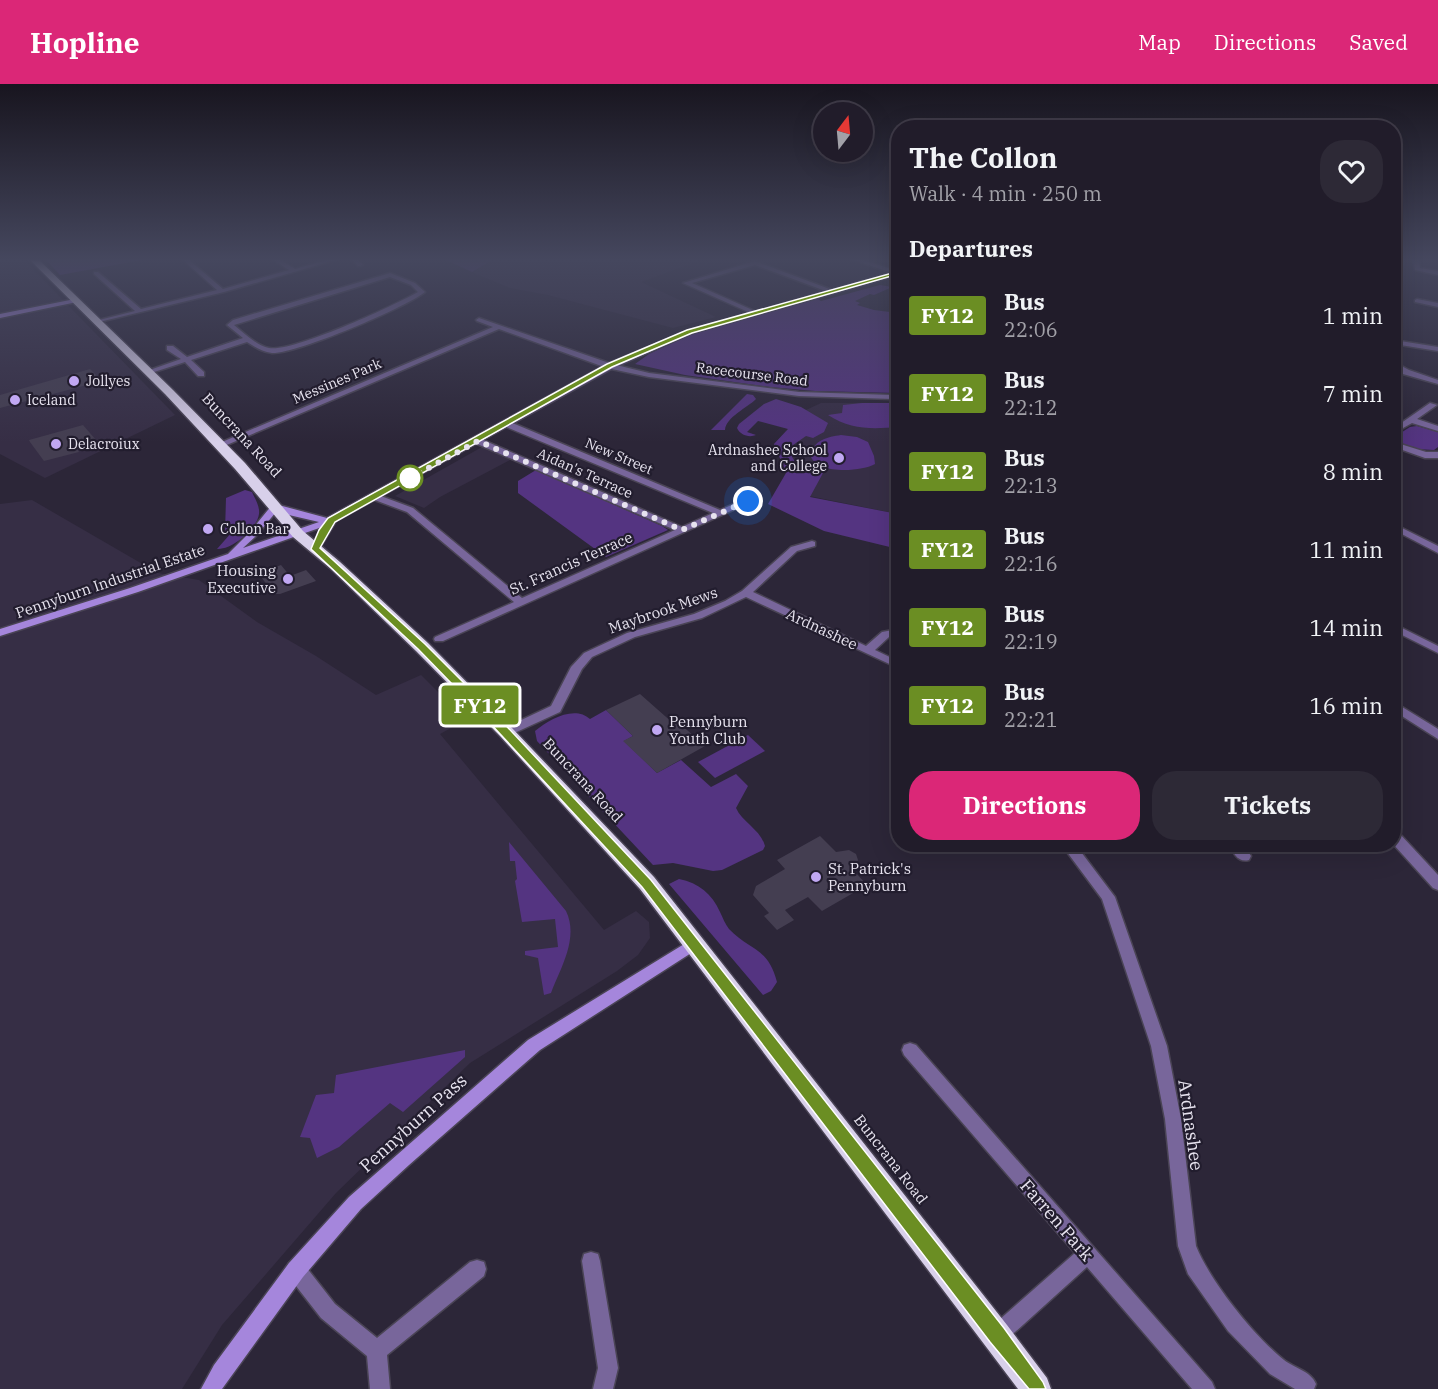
<!DOCTYPE html>
<meta charset="utf-8">
<style>
:root{--surface:#211c2a;--page:#2d2936;--text:#f1f3f6;--muted:#a2a1a8;--line:#3e3a47;--accent:#db2777}
body{margin:0;font-family:"IBM Plex Serif",serif;background:var(--page);color:var(--text);height:100vh;display:flex;flex-direction:column;font-size:22px;white-space:nowrap}
*{box-sizing:border-box;margin:0}
p{font-size:20px;color:var(--muted)}
.icon{flex:none;width:33px;height:33px;fill:none;stroke:currentColor;stroke-width:2;stroke-linecap:round;stroke-linejoin:round}
.map{position:relative;flex:1;overflow:hidden}
.details{position:absolute;left:891px;top:36px;width:510px;height:732px;display:flex;flex-direction:column;background:var(--surface);border-radius:24px;box-shadow:0 6px 24px #0002,0 0 0 2px var(--line)}
.details>*{flex:none}
.badge{padding:0 12px;border-radius:4px;font-size:21px;line-height:39px}
.needle{width:39px;rotate:16deg}
.tools{position:absolute;left:813px;top:18px;display:grid;gap:12px}
.tools a{display:grid;place-items:center;width:60px;height:60px;border-radius:50%;background:var(--surface);box-shadow:0 6px 24px #0002,0 0 0 2px var(--line);font-size:30px}
.you{position:absolute;width:30px;height:30px;margin:-15px;border:4px solid #fff;border-radius:50%;background:#1a73e8;box-shadow:0 0 0 9px #1a73e833}
.map>.badge{position:absolute;translate:-50% -50%;box-shadow:0 0 0 3px #fff}
h2{padding:0 18px;font-size:22px;line-height:54px}
.round{display:grid;place-items:center;flex:none;width:63px;height:63px;border-radius:24px;background:var(--page)}
.overview{display:flex;align-items:center;justify-content:space-between;height:102px;padding:0 18px}
h1{font-size:28px;font-weight:700;line-height:45px}
.button{display:flex;gap:12px;margin-top:auto;padding:12px 18px}
.button a{flex:1;height:69px;border-radius:24px;background:var(--accent);color:#fff;font-size:24px;font-weight:700;line-height:69px;text-align:center}
.button a+a{background:var(--page);color:var(--text)}
ul{padding:0;list-style:none}
li{display:flex;align-items:center;gap:18px;height:78px;padding:0 18px}
li div{flex:1}
li b{display:block;font-size:22px}
li em{font-style:normal}
li .badge{min-width:66px;font-weight:700;text-align:center}
header{display:flex;align-items:center;gap:36px;box-sizing:border-box;height:84px;padding:0 30px;background:var(--accent);color:#fff}
header strong{font-size:28px}
nav{display:flex;gap:33px;margin-inline-start:auto;font-size:21px}
.map>svg:first-child{display:block}
.built{fill:#362e45}
.green{fill:#543481}
.building{fill:#443e51}
.lines{fill:none;stroke-linecap:round;stroke-linejoin:round}
.street-casing{stroke:#4a4455;stroke-width:3}
.secondary-casing{stroke:#4a4455;stroke-width:3}
.highway-casing{stroke:#4a4455;stroke-width:3}
.street{fill:#78669b;fill-rule:evenodd}
.secondary{fill:#a586dc;fill-rule:evenodd}
.highway{fill:#d8d0ea;fill-rule:evenodd}
.line{fill:#6b8e23;stroke:#fff;stroke-width:1.5}
.walk{stroke:#e7e3ef;stroke-width:6;stroke-dasharray:0 10.8}
.poi-dot{fill:#c1a8f3;stroke:#221d2e;stroke-width:2}
.stop-dot{fill:#fff;stroke:#6b8e23;stroke-width:3}
.labels{text-anchor:middle;dominant-baseline:central;stroke-width:4.5;stroke-linejoin:round;paint-order:stroke}
.far-street-label{font-size:14px;fill:#e7e3ef;stroke:#221d2e}
.far-poi-label{font-size:14px;fill:#e7e3ef;stroke:#221d2e;text-anchor:start}
.street-label{font-size:15px;fill:#e7e3ef;stroke:#221d2e}
.poi-label{font-size:15px;fill:#e7e3ef;stroke:#221d2e;text-anchor:start}
.near-street-label{font-size:18px;fill:#e7e3ef;stroke:#221d2e}
</style>
<header>
<strong>Hopline</strong>
<nav><a>Map</a><a>Directions</a><a>Saved</a></nav>
</header>
<div class="map">
<svg width="1438" height="1305" viewBox="0 0 1438 1305">
<rect width="100%" height="100%" fill="#2c2638"/>
<g class="built">
<polygon points="0,175 23,175 175,331 45,394 0,370"/>
<polygon points="494,175 704,175 641,198 716,233 673,244 548,211 510,204 472,188"/>
<polygon points="821,319 898,319 898,430 799,410 774,360 806,326"/>
<polygon points="482,363 506,371 510,376 440,413 424,424 395,412"/>
<polygon points="32,416 158,489 199,496 257,538 316,572 376,611 421,591 439,609 445,608 471,633 440,650 604,846 636,827 649,838 650,854 638,871 617,887 470,979 336,1109 222,1241 182,1305 0,1305 0,420"/>
</g>
<g class="green">
<polygon points="45,175 147,175 60,191"/>
<polygon points="444,175 494,175 472,188"/>
<polygon points="880,201 898,204 890,204 874,211 870,210 855,217 860,219 857,221 874,226 898,229 894,236 898,237 898,309 815,307 770,303 685,291 635,280 649,270 690,251 816,214 821,217"/>
<path d="M 747,310 L 753,311 L 756,315 C 747,324 726,333 725,346 L 711,346 Z"/>
<path d="M 776,315 L 801,323 L 828,339 L 824,348 L 813,354 L 806,352 L 793,361 L 792,373 L 797,381 L 804,380 L 823,389 L 810,413 L 898,430 L 898,465 L 824,447 L 768,420 L 786,389 L 774,360 L 788,345 L 758,337 L 747,348 L 756,351 C 749,354 740,351 737,344 L 739,340 L 764,320 Z"/>
<path d="M 862,319 L 898,319 L 898,343 C 872,345 851,346 828,331 L 842,329 L 843,321 Z"/>
<polygon points="1417,342 1438,348 1438,363 1434,366 1415,365 1397,357 1396,352 1410,343"/>
<path d="M 841,351 L 857,353 L 868,358 L 874,372 L 875,380 C 861,388 814,391 810,370 C 815,356 827,353 841,351 Z"/>
<polygon points="536,386 662,442 668,446 606,473 518,409 518,397"/>
<path d="M 245,406 L 252,408 C 255,415 260,422 259,430 C 257,445 232,466 217,465 L 232,448 L 225,448 L 226,414 Z"/>
<path d="M 606,626 L 633,652 L 624,657 L 657,689 L 681,676 L 711,703 L 736,690 L 748,702 L 736,724 C 742,738 761,746 765,762 L 763,766 L 722,786 L 713,787 L 673,779 L 653,781 L 537,657 L 535,647 C 549,635 575,621 590,635 Z"/>
<polygon points="748,651 765,667 715,694 698,678"/>
<path d="M 509,758 L 566,827 C 579,854 561,883 551,909 L 544,911 L 538,874 L 525,871 L 525,867 L 558,863 L 555,835 L 522,838 L 515,797 L 517,795 L 515,777 L 510,777 Z"/>
<path d="M 679,795 C 699,799 712,810 720,828 C 723,834 725,840 729,845 C 750,867 768,863 777,898 L 771,907 L 763,911 L 669,800 Z"/>
<polygon points="465,966 465,973 403,1028 390,1019 339,1063 317,1074 310,1054 300,1053 316,1011 334,1009 336,991"/>
</g>
<g class="building">
<polygon points="90,285 102,297 0,324 0,311"/>
<polygon points="83,341 96,356 77,365 79,368 44,377 30,358 29,356"/>
<polygon points="281,481 290,492 306,486 316,497 280,510 274,510 258,489"/>
<polygon points="640,610 674,640 678,638 705,662 657,689 623,657 633,652 606,626"/>
<polygon points="820,752 836,768 849,766 856,770 858,776 854,787 867,801 822,827 808,813 785,826 794,836 777,846 764,832 769,829 753,811 756,802 785,785 777,776"/>
</g>
<g class="lines">
<g class="street-casing">
<g id="street">
<polygon points="182,175 188,175 223,205 289,186 272,175 279,175 295,185 330,175 339,175 224,208 95,239 95,237 135,227 94,190 94,188 98,188 141,225 217,206"/>
<polygon points="351,175 357,175 363,181 358,182"/>
<polygon points="851,175 860,175 898,187 898,191"/>
<polygon points="1413,175 1419,175 1420,184 1438,187 1438,191 1415,186"/>
<polygon points="755,177 835,207 836,208 831,209 755,181 692,199 757,228 758,229 755,231 683,199"/>
<path d="M 390,189 L 415,199 L 425,208 C 405,224 296,270 272,269 C 262,268 255,263 247,258 L 191,276 L 204,288 L 204,292 L 198,292 L 185,278 L 148,290 L 144,288 L 181,275 L 167,266 L 167,262 L 173,262 L 187,273 L 243,254 L 227,241 L 233,236 ZM 390,193 L 411,201 L 418,208 C 395,221 292,269 269,264 C 257,262 244,249 234,241 Z"/>
<polygon points="1417,215 1438,219 1438,223 1415,218 1415,216"/>
<polygon points="479,234 612,280 649,289 799,308 893,311 897,313 893,315 799,312 649,293 607,284 499,245 222,363 215,361 493,243 477,237 476,236"/>
<polygon points="1394,256 1438,263 1438,267 1394,260"/>
<polygon points="1394,278 1409,286 1438,296 1438,300 1403,290 1394,283"/>
<polygon points="1430,319 1437,321 1417,335 1438,342 1438,347 1412,339 1394,349 1394,344"/>
<polygon points="504,338 510,338 720,426 745,415 751,415 753,417 443,557 435,557 434,555 435,553 514,518 407,428 372,415 372,411 378,411 413,424 522,514 675,446 475,359 475,355 481,355 682,443 713,429 504,342"/>
<polygon points="1394,358 1426,368 1438,368 1438,374 1425,374 1394,363"/>
<polygon points="1394,440 1438,462 1438,469 1394,446"/>
<polygon points="812,457 815,458 815,462 797,467 753,508 866,562 882,548 898,545 898,551 889,553 875,566 898,577 898,584 746,513 702,534 635,553 592,573 582,585 560,628 510,651 502,651 500,648 502,645 551,622 571,583 584,569 627,549 694,530 725,517 742,507 791,463"/>
<polygon points="1394,540 1438,562 1438,569 1394,547"/>
<polygon points="1394,618 1438,645 1438,655 1394,627"/>
<polygon points="1394,748 1399,749 1438,791 1438,806 1433,804 1393,760"/>
<path d="M 1061,760 L 1075,760 L 1115,813 L 1167,962 L 1181,1035 L 1196,1162 C 1210,1197 1254,1252 1284,1276 C 1294,1284 1311,1287 1316,1300 L 1314,1305 L 1295,1305 L 1270,1290 L 1228,1247 L 1188,1190 L 1178,1162 L 1165,1035 L 1151,962 L 1102,815 Z"/>
<path d="M 1229,760 L 1243,760 L 1251,772 L 1249,776 C 1238,779 1233,769 1229,760 Z"/>
<polygon points="910,959 916,961 1212,1298 1215,1305 1192,1305 1087,1183 1004,1258 997,1261 990,1258 987,1251 990,1244 1075,1169 904,971 902,966 904,961"/>
<polygon points="591,1168 598,1170 600,1177 618,1284 613,1305 593,1305 598,1284 582,1177 584,1170"/>
<polygon points="477,1176 484,1178 486,1185 484,1192 387,1271 390,1305 370,1305 367,1272 321,1234 289,1193 287,1186 289,1179 296,1177 303,1179 335,1220 377,1254 470,1178"/>
</g>
</g>
<g class="secondary-casing">
<g id="secondary">
<path d="M 898,187 L 898,191 L 692,249 L 613,284 L 336,437 L 318,467 L 315,468 L 310,465 L 322,443 L 138,508 L 0,552 L 0,545 L 130,504 L 228,470 L 250,448 L 272,421 L 275,420 L 327,434 L 607,280 L 688,247 ZM 276,428 L 319,438 L 243,464 L 256,452 Z"/>
<polygon points="75,215 77,216 77,218 0,234 0,230"/>
<polygon points="694,854 699,856 701,860 699,864 540,966 409,1081 361,1125 303,1193 222,1305 201,1305 214,1281 289,1179 349,1113 528,956"/>
</g>
</g>
<g class="highway-casing">
<polygon id="highway" points="29,175 38,175 173,306 245,379 303,447 340,478 428,559 512,644 654,793 1007,1241 1047,1294 1051,1305 1018,1305 640,805 500,652 416,567 330,484 293,453 235,385 165,310"/>
</g>
<use href="#street" class="street"/>
<use href="#secondary" class="secondary"/>
<use href="#highway" class="highway"/>
</g>
<linearGradient id="sky" x2="0" y2="1"><stop stop-color="#18151f"/><stop offset="0.49" stop-color="#45475e"/><stop offset="1" stop-color="#45475e" stop-opacity="0"/></linearGradient>
<rect width="1438" height="358" fill="url(#sky)"/>
<polygon class="line" points="896,188 902,189 692,249 612,283 335,438 320,464 425,560 496,631 651,796 1004,1244 1043,1298 1046,1305 1029,1305 990,1258 642,803 488,637 418,565 311,465 319,446 328,434 607,280 687,246"/>
<g class="lines">
<polyline class="walk" points="410,394 478,357 682,446 748,417"/>
</g>
<g class="poi-dot">
<circle cx="74" cy="297" r="6"/>
<circle cx="15" cy="316" r="6"/>
<circle cx="56" cy="360" r="6"/>
<circle cx="839" cy="374" r="6"/>
<circle cx="208" cy="445" r="6"/>
<circle cx="288" cy="495" r="6"/>
<circle cx="657" cy="646" r="6"/>
<circle cx="816" cy="793" r="6"/>
</g>
<circle class="stop-dot" cx="410" cy="394" r="12"/>
<g class="labels">
<g class="far-street-label">
<text transform="translate(752 290) rotate(7)">Racecourse Road</text>
<text transform="translate(337 297) rotate(-23)">Messines Park</text>
<text transform="translate(619 372) rotate(23)">New Street</text>
<text transform="translate(585 389) rotate(24)">Aidan's Terrace</text>
</g>
<g class="far-poi-label">
<text x="86" y="297">Jollyes</text>
<text x="27" y="316">Iceland</text>
<text x="68" y="360">Delacroiux</text>
<text x="827" y="366" text-anchor="end">Ardnashee School<tspan x="827" dy="16">and College</tspan></text>
<text x="220" y="445">Collon Bar</text>
</g>
<g class="street-label">
<text transform="translate(242 351) rotate(47)">Buncrana Road</text>
<text transform="translate(571 479) rotate(-24)">St. Francis Terrace</text>
<text transform="translate(110 497) rotate(-19)">Pennyburn Industrial Estate</text>
<text transform="translate(663 526) rotate(-19)">Maybrook Mews</text>
<text transform="translate(822 545) rotate(25)">Ardnashee</text>
<text transform="translate(583 696) rotate(47)">Buncrana Road</text>
<text transform="translate(891 1075) rotate(52)">Buncrana Road</text>
</g>
<g class="poi-label">
<text x="276" y="486" text-anchor="end">Housing<tspan x="276" dy="17">Executive</tspan></text>
<text x="669" y="637">Pennyburn<tspan x="669" dy="17">Youth Club</tspan></text>
<text x="828" y="784">St. Patrick's<tspan x="828" dy="17">Pennyburn</tspan></text>
</g>
<g class="near-street-label">
<text transform="translate(413 1039) rotate(-42)">Pennyburn Pass</text>
<text transform="translate(1191 1041) rotate(82)">Ardnashee</text>
<text transform="translate(1057 1136) rotate(49)">Farren Park</text>
</g>
</g>
</svg>
<div class="tools">
<a><svg class="needle" viewBox="-14 -14 28 28"><path d="M0-13l5 13h-10z" fill="#e53935"/><path d="M0 13l5-13h-10z" fill="#a2a1a8"/></svg></a>
</div>
<div class="you" style="left:748px;top:417px"></div>
<b class="badge" style="left:480px;top:621px;background:#6b8e23;color:#fff">FY12</b>
<section class="details">
<div class="overview"><div><h1>The Collon</h1><p>Walk · 4 min · 250 m</p></div><a class="round"><svg class="icon" aria-label="heart" viewBox="0 0 24 24"><path d="M12 20l-8-8c-3-5 5-10 8-4 3-6 11-1 8 4z"/></svg></a></div>
<h2>Departures</h2>
<ul>
<li><span class="badge" style="background:#6b8e23;color:#fff">FY12</span><div><b>Bus</b><p>22:06</p></div><em>1 min</em></li>
<li><span class="badge" style="background:#6b8e23;color:#fff">FY12</span><div><b>Bus</b><p>22:12</p></div><em>7 min</em></li>
<li><span class="badge" style="background:#6b8e23;color:#fff">FY12</span><div><b>Bus</b><p>22:13</p></div><em>8 min</em></li>
<li><span class="badge" style="background:#6b8e23;color:#fff">FY12</span><div><b>Bus</b><p>22:16</p></div><em>11 min</em></li>
<li><span class="badge" style="background:#6b8e23;color:#fff">FY12</span><div><b>Bus</b><p>22:19</p></div><em>14 min</em></li>
<li><span class="badge" style="background:#6b8e23;color:#fff">FY12</span><div><b>Bus</b><p>22:21</p></div><em>16 min</em></li>
</ul>
<div class="button"><a>Directions</a><a>Tickets</a></div>
</section>
</div>
